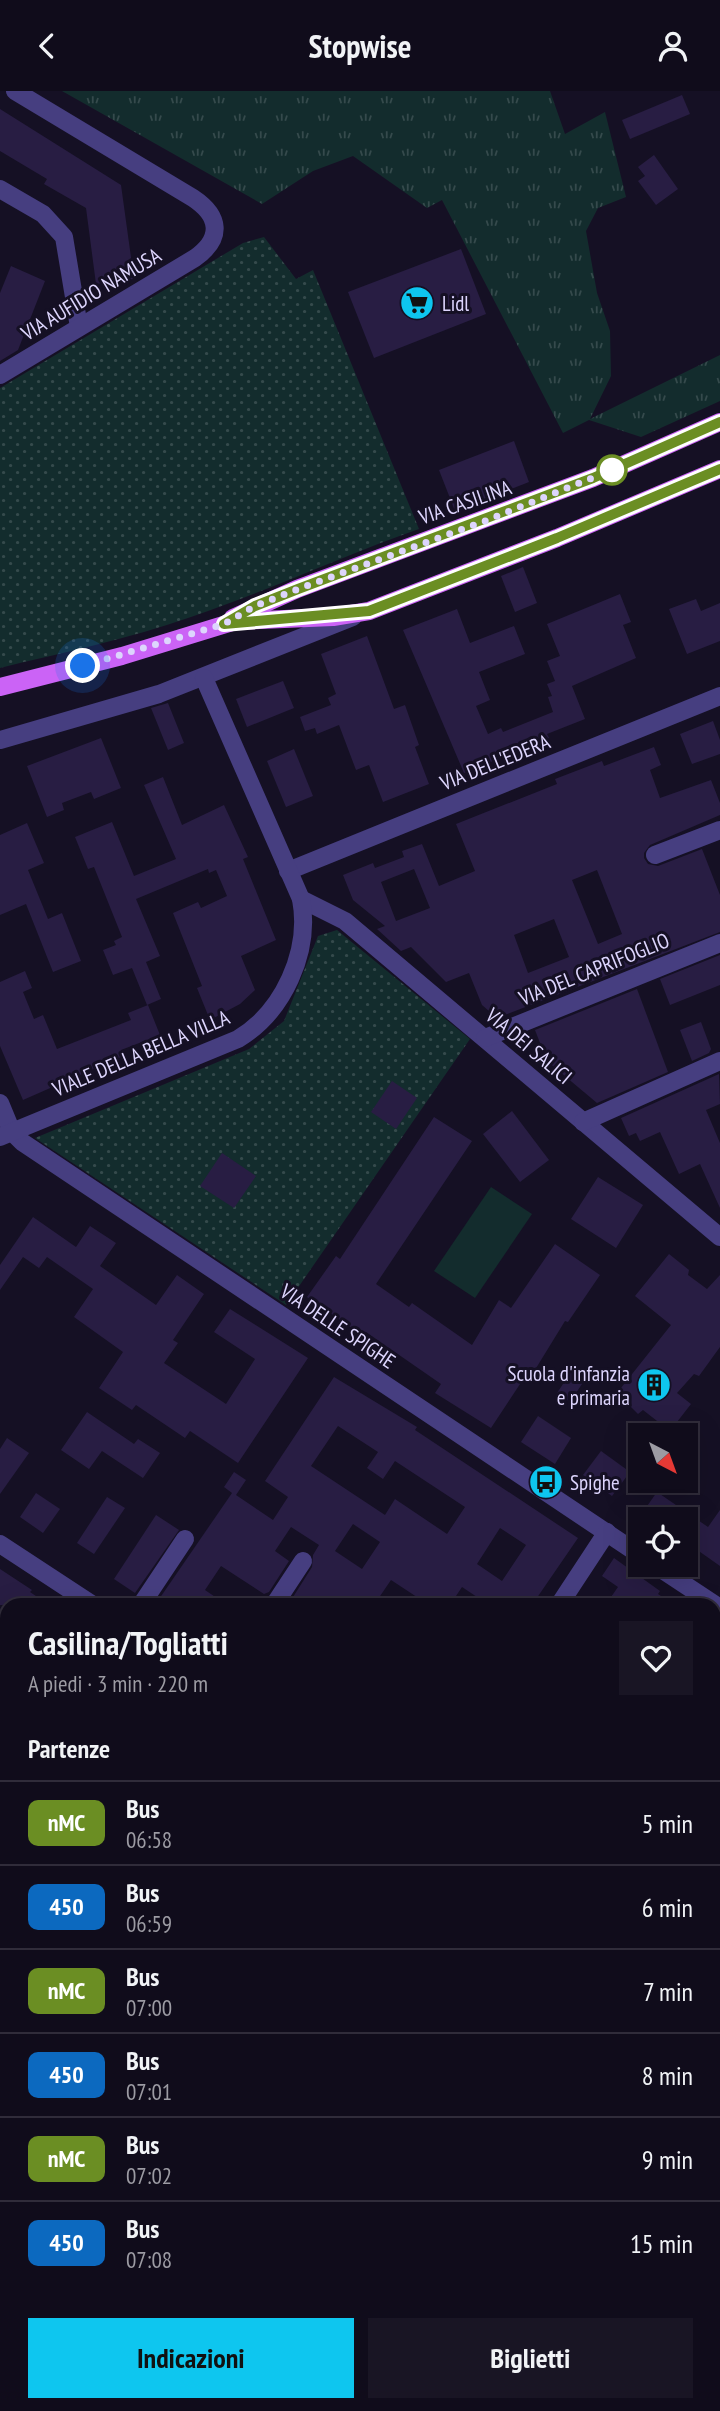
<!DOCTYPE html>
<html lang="it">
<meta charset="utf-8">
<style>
:root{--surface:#100c1b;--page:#191524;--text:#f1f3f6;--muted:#9c9ba3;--line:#302c3a;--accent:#0ec6ef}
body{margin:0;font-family:"PT Sans Narrow",sans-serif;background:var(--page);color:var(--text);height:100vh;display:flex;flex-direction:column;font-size:26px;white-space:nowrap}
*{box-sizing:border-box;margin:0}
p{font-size:23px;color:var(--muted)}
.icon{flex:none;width:38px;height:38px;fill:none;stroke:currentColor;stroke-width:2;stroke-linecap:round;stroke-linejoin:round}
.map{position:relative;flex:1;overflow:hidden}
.panel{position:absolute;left:0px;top:1507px;width:721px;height:814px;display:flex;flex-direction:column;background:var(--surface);border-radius:21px 21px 0 0;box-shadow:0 7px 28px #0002,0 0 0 2px var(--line)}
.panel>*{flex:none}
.badge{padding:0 14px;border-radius:10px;font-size:24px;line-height:46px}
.needle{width:46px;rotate:139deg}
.buttons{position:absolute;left:628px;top:1332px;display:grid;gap:14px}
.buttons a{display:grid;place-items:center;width:70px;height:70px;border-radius:0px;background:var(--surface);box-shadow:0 7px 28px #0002,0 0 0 2px var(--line);font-size:35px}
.you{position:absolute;width:35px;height:35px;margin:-18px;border:5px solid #fff;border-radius:50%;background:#1a73e8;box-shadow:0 0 0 10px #1a73e833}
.map>.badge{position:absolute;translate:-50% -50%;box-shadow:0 0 0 4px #fff}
h2{padding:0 28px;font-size:26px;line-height:63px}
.round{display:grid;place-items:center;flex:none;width:74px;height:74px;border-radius:0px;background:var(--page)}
.headline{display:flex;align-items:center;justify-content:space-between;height:119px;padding:0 28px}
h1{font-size:33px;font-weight:600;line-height:52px}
.action{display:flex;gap:14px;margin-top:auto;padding:14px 28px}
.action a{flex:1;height:80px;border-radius:0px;background:var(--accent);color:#111;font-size:28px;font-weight:600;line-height:80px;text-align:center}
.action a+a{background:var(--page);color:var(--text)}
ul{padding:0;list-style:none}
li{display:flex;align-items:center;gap:21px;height:84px;padding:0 28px;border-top:2px solid var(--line)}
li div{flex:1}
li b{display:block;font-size:26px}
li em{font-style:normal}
li .badge{min-width:77px;font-weight:700;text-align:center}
header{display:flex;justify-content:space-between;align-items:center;height:91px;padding:0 28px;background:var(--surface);font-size:32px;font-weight:600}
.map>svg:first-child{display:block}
.grass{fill:url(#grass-tufts)}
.park{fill:url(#park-dots)}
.pitch{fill:#132c2d}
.building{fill:#281d43;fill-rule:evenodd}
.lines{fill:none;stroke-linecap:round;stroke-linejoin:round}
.minor{stroke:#463e80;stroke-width:18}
.major{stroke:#cb63f6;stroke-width:18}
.line-casing{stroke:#fff;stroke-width:16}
.line{stroke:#6b8e23;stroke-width:10}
.walk{stroke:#ddd5fd;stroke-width:7;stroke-dasharray:0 12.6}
.stop-dot{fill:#fff;stroke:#6b8e23;stroke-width:3.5}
.labels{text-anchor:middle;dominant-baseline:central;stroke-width:6;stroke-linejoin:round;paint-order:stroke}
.street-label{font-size:21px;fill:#ddd5fd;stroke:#151024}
.poi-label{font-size:21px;fill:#ddd5fd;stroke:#151024;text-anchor:start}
</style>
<header><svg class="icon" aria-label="back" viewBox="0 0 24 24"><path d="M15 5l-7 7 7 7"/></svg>Stopwise<svg class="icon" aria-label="person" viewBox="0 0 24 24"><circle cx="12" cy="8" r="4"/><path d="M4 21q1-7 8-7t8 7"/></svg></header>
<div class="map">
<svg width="720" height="2320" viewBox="0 0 720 2320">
<defs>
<pattern id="grass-tufts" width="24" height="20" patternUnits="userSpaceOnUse" patternTransform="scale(1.75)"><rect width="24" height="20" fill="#132c2d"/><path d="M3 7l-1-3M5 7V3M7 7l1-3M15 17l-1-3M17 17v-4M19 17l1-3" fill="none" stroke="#354a4c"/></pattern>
<pattern id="park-dots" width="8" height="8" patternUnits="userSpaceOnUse" patternTransform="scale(1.75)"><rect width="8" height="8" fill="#132c2d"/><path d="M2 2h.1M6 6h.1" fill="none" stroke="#354a4c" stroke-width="1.8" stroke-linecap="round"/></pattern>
</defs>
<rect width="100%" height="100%" fill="#151024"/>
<polygon class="grass" points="62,0 550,0 565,43 605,21 626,106 598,117 586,140 597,202 610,240 611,285 590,328 720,264 720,310 641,346 589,329 563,342 442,109 427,117 353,65 313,80 262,113"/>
<g class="park">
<path d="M 264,146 L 296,188 L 313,179 L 419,438 C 342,465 268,500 191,526 C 129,548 64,561 0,577 L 0,297 L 243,152 Z"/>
<polygon points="337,839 470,948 286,1214 35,1047 249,958 284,930 318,845"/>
<polygon points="0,2235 7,2240 7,2314 29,2314 25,2320 0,2320"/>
</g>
<polygon class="pitch" points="491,1096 532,1123 475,1207 434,1180"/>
<g class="building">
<polygon points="682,4 690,23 630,48 622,29"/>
<polygon points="0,18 121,94 134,188 96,193 86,117 44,93 47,88 0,60"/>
<polygon points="654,64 678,98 656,114 638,90 645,85 638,76"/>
<polygon points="461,158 486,223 374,267 348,201"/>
<polygon points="11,175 45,190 18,259 0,270 0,202"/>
<polygon points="514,350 529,391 455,420 439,379"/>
<polygon points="523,476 537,512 515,521 501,485"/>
<polygon points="620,503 631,531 623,534 636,567 572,595 585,628 547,643 549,647 464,682 403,539 457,518 470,552 514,535 525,563 479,581 490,609 476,615 488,643 501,637 503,641 553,621 548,606 552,605 547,593 555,590 547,570 560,565 547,533"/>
<polygon points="696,508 701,520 720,512 720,550 687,563 669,518"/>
<polygon points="367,545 394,618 405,614 419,654 415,656 429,693 383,711 369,674 356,679 339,634 317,643 315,637 305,640 300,626 331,614 328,607 336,603 321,563"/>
<polygon points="283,590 294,617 247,636 236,608"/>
<polygon points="168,612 184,652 168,659 151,617"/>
<polygon points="713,630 720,649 720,663 692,673 680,643"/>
<polygon points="101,647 121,697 94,708 91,701 62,712 64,719 47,726 27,675"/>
<path d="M 654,656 L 661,674 L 650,679 L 660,707 L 711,689 L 720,712 L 720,724 L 650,754 L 644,762 L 644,767 L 648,773 L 658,775 L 702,758 L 720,804 L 720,841 L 497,927 L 482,914 L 469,882 L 446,891 L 411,856 L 401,860 L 377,838 L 385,835 L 353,809 L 343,784 L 373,772 L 375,777 L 404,766 L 402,760 L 422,753 L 439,795 L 475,780 L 456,733 L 557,693 L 555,688 L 602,670 L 604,675 ZM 414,778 L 430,817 L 396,830 L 381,791 ZM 597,779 L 622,843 L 598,853 L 572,789 ZM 554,828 L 569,866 L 528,882 L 514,844 Z"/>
<polygon points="294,658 313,705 286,716 267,670"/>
<polygon points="163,686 182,734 224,714 248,766 243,768 276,849 241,865 255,899 240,913 210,929 197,897 202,895 173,822 198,811 201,817 227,805 216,779 209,782 208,778 136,808 160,865 146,871 161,908 147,914 132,877 113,884 103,859 116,854 114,850 122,846 94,776 88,778 75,746 112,731 134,785 176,768 144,694"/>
<polygon points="27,732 44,772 28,779 48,828 62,822 81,870 53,881 26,813 0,824 0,744"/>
<polygon points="720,864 720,894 670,914 660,888"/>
<polygon points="25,880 32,897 23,901 34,928 43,924 57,958 131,929 128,922 148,914 160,944 121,959 123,965 23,1009 0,955 0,891"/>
<polygon points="637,898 668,981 597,1012 547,970 535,939"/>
<polygon points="701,931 711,958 709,962 692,970 680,939"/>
<polygon points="719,983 720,1013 706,1019 720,1052 720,1117 700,1073 679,1083 660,1041 640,1050 636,1042 629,1045 621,1027"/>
<polygon points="392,990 417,1007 396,1038 371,1021"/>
<polygon points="512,1020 549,1069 520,1091 483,1043"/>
<polygon points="434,1026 472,1050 376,1193 409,1216 412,1212 472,1254 499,1209 511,1217 555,1153 600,1184 568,1231 565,1230 530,1287 526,1284 491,1337 435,1302 441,1293 366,1241 363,1245 307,1206 336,1165 340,1168"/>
<polygon points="222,1062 256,1085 234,1117 200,1095"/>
<polygon points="598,1086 643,1114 616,1157 571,1128"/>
<polygon points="33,1126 76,1156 90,1135 116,1152 100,1175 156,1214 177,1184 204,1203 173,1249 178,1252 164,1272 226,1313 255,1268 214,1241 230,1218 308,1267 238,1372 190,1340 185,1347 136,1314 132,1319 99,1297 123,1261 74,1226 93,1198 47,1166 39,1177 23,1166 0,1199 0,1174"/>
<polygon points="669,1163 689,1179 688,1184 707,1198 720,1184 720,1256 699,1285 694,1283 677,1302 691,1313 670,1340 643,1319 638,1323 617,1302 671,1234 635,1205"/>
<polygon points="571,1281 584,1290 570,1311 557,1302"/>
<path d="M 334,1286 L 417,1336 L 415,1339 L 578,1447 L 532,1514 L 489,1514 L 462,1496 L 450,1514 L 429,1514 L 391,1489 L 374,1514 L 288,1514 L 312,1476 L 313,1464 L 319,1454 L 291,1436 L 275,1460 L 289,1470 L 269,1501 L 264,1503 L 221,1475 L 205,1499 L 227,1514 L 155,1514 L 232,1402 L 224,1396 L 234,1381 L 246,1389 L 236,1404 L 273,1429 L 288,1406 L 265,1390 ZM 338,1335 L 378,1361 L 367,1377 L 383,1388 L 395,1370 L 465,1416 L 447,1443 L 395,1408 L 385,1424 L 311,1375 ZM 353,1433 L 380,1451 L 362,1478 L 335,1460 ZM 500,1437 L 526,1454 L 502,1490 L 477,1473 Z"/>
<polygon points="87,1321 134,1353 138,1348 160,1362 143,1387 102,1360 89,1378 61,1359"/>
<polygon points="538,1325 571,1347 555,1373 521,1351"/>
<polygon points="7,1347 29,1362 0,1403 0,1358"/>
<polygon points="601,1360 630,1381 612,1405 583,1384"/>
<polygon points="657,1401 708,1436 720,1419 720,1475 686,1451 686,1428 638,1428"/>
<polygon points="36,1402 60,1418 43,1442 20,1426"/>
<polygon points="107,1406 125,1417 94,1463 77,1452"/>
<polygon points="156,1424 179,1439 135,1502 114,1488"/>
<polygon points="614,1467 660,1500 658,1503 674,1514 617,1514 609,1509 618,1496 602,1485"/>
<polygon points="0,1478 32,1499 30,1501 49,1514 0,1514"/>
</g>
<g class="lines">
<g class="minor">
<polyline points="0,98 43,123 64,146 79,236"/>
<path d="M 0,284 L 195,167 C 223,147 220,125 193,107 L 15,0"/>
<polyline points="0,649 159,603 353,526"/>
<polyline points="655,764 720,739"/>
<polyline points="288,780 720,605"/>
<polyline points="301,808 345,830 720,1146"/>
<polyline points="485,947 720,852"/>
<polyline points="0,1012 12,1041 22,1051 640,1464"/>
<polyline points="583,1031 720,970"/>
<path d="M 0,1046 L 238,948 C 283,921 311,861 301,808 L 204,587"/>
<polyline points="0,1453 93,1514"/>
<polyline points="655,1474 720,1517"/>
<polyline points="141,1514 185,1448"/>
<polyline points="274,1514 303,1470"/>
<polyline points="559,1514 607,1441"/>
<polyline points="714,1715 720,1707"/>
<polyline points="0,1831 7,1836"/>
<polyline points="714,1874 720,1875"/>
<polyline points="0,1922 7,1911"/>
<polyline points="0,2102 7,2092"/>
<polyline points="0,2201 7,2205"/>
<polyline points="714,2307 720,2311"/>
<polyline points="168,2314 178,2320"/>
<polyline points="42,2320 46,2314"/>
</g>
<g class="major">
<polyline points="233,527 297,498 593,387 720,331"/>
<polyline points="0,596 122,565 236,530 333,526 369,520 557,447 720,378"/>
</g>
</g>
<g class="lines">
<g class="line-casing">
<polyline id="line" points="720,331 593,387 298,498 255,515 224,533 369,520 557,447 720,378"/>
</g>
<use href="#line" class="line"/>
<polyline class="walk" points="83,575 224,533 255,515 298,498 485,430 612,379"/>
</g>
<defs>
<g id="supermarket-disc" transform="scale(1.75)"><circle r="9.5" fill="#0ec6ef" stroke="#151024"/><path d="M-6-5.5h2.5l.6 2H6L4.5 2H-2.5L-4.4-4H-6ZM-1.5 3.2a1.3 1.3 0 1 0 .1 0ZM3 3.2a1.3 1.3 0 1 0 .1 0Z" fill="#111"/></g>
<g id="building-disc" transform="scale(1.75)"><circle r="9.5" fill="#0ec6ef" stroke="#151024"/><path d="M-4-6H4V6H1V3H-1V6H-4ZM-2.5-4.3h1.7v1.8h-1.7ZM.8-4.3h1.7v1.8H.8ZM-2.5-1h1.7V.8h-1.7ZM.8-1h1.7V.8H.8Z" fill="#111"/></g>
<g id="bus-disc" transform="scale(1.75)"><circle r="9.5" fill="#0ec6ef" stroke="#151024"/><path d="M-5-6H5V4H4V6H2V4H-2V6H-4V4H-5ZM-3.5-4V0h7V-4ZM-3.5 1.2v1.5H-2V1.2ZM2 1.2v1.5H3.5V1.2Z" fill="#111"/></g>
</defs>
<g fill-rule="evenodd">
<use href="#supermarket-disc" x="417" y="212"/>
<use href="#building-disc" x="654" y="1294"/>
<use href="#bus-disc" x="546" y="1391"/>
</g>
<circle class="stop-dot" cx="612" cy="379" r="14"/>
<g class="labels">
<g class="street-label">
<text transform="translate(91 203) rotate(-31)">VIA AUFIDIO NAMUSA</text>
<text transform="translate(465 411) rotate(-19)">VIA CASILINA</text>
<text transform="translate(495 671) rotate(-22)">VIA DELL'EDERA</text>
<text transform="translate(594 878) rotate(-22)">VIA DEL CAPRIFOGLIO</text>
<text transform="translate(529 955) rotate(40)">VIA DEI SALICI</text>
<text transform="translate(141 962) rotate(-23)">VIALE DELLA BELLA VILLA</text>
<text transform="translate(338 1235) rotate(34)">VIA DELLE SPIGHE</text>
</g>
<g class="poi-label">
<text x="442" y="212">Lidl</text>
<text x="630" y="1282" text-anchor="end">Scuola d'infanzia<tspan x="630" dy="24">e primaria</tspan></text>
<text x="570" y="1391">Spighe</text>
</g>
</g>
</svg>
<div class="buttons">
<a><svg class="needle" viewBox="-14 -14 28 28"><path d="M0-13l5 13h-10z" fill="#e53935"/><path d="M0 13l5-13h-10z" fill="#9c9ba3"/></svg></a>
<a><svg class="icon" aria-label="locate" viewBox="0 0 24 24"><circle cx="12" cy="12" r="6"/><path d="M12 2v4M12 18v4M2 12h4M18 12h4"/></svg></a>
</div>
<div class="you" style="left:83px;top:575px"></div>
<section class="panel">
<div class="headline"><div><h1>Casilina/Togliatti</h1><p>A piedi · 3 min · 220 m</p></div><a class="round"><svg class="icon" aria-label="heart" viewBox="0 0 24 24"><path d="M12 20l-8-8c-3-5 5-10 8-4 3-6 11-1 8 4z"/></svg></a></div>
<h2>Partenze</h2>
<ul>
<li><span class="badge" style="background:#6b8e23;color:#fff">nMC</span><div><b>Bus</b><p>06:58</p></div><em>5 min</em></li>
<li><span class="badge" style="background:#0c69bf;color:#fff">450</span><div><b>Bus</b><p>06:59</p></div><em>6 min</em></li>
<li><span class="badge" style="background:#6b8e23;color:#fff">nMC</span><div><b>Bus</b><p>07:00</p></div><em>7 min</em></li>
<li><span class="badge" style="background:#0c69bf;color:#fff">450</span><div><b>Bus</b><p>07:01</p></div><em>8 min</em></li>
<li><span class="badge" style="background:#6b8e23;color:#fff">nMC</span><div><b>Bus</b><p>07:02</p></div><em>9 min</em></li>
<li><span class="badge" style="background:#0c69bf;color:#fff">450</span><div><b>Bus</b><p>07:08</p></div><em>15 min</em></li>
</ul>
<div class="action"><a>Indicazioni</a><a>Biglietti</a></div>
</section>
</div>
